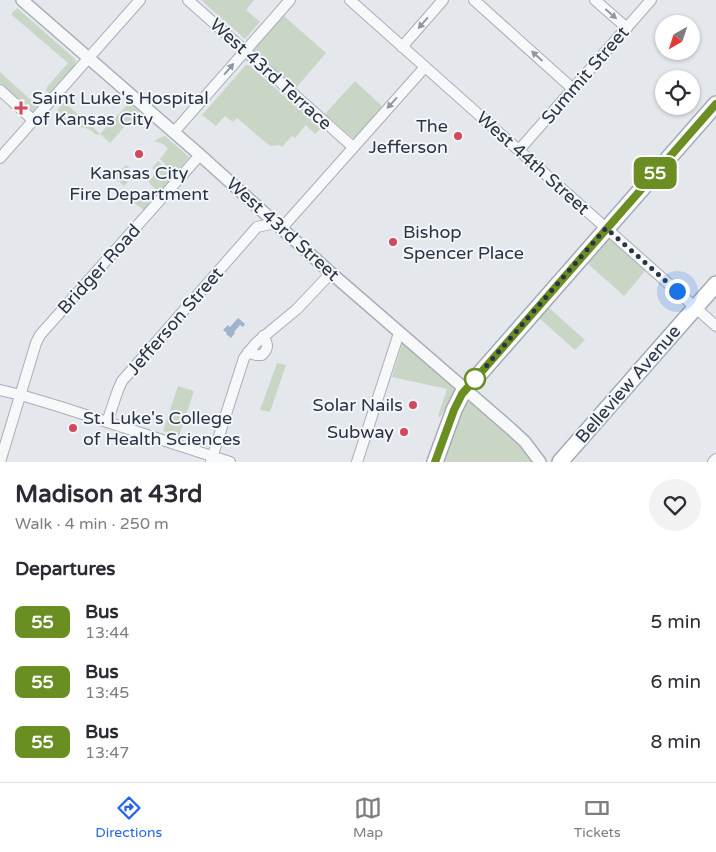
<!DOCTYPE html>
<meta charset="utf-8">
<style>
:root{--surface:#fff;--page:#f2f2f3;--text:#2b2b33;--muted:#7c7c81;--line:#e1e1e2;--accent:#2563eb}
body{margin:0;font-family:"Varela Round",sans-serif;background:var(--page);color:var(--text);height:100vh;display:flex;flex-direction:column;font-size:19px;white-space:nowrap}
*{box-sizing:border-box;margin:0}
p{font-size:16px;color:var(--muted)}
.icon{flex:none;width:28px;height:28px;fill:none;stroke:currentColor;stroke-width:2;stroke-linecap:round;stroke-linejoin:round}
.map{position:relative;height:462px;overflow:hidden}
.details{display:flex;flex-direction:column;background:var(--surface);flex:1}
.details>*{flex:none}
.badge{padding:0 10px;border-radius:8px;font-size:18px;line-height:32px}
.needle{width:32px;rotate:219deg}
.controls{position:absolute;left:655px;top:15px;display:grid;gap:10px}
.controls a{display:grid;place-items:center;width:45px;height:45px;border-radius:50%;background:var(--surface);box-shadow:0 1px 4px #0004;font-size:25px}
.you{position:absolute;width:25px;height:25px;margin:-12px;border:4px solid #fff;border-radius:50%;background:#1a73e8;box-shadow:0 0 0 8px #1a73e833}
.map>.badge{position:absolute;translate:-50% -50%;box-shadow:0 0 0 2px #fff}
h2{padding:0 15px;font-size:19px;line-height:45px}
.round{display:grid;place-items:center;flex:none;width:52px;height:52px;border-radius:26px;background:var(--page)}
.summary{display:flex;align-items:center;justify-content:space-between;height:85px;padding:0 15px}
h1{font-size:24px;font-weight:700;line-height:38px}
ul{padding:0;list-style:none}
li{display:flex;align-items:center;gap:15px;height:60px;padding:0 15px}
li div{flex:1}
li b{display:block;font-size:19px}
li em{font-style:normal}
li .badge{min-width:55px;font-weight:700;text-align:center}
.menu{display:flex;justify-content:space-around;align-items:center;height:70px;border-top:1px solid var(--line);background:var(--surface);font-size:14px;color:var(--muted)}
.menu a{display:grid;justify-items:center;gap:2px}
.menu .active{color:var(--accent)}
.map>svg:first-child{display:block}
.green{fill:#c9d6c5}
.water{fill:#9fb4cc}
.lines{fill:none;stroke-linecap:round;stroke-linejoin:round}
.minor-casing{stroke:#a9aeb7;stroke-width:12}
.tertiary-casing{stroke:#a9aeb7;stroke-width:14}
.primary-casing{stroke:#a3abb8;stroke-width:18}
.minor{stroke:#f7f8fa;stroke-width:10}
.tertiary{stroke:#f7f8fa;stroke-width:11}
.primary{stroke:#fff;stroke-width:15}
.oneway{fill:#9196a0}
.line-casing{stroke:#fff;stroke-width:11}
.line{stroke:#6b8e23;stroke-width:8}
.walk{stroke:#2b3445;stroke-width:5;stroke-dasharray:0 9}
.poi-dot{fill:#d1495b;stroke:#f4f6f9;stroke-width:2}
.stop-dot{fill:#fff;stroke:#6b8e23;stroke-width:2.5}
.labels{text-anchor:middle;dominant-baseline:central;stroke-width:4;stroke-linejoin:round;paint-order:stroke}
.street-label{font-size:18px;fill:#2b3445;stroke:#f4f6f9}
.poi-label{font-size:18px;fill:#2b3445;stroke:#f4f6f9;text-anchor:start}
</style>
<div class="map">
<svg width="716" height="462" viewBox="0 0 716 462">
<rect width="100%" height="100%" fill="#e4e7ec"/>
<g class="green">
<polygon points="201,0 254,0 246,10 260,22 245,39"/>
<polygon points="17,8 74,58 76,61 75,63 76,65 49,94 46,90 47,87 68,63 12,15 12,13"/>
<polygon points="284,16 326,53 295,89 255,53 254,51 254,48"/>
<polygon points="246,65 249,65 321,128 315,134 306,125 295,138 292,136 282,147 279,145 270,146 237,118 233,122 225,116 216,126 202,115"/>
<polygon points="0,72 33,102 38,97 43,101 33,112 0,83"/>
<polygon points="355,81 384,108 355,138 353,138 325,114"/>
<path d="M 64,102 L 100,134 L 129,103 L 138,111 L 140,116 L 139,121 L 135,127 L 131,123 L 128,126 L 126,125 L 110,143 L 100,134 L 97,135 C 94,133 93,132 90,130 C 82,126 53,123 58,109 C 59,108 63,103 64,102 Z"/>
<polygon points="165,136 189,157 176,174 171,169 172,167 170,165 168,167 160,159 168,149 163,144 154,141 159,138"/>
<polygon points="158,161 174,176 159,192 150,184 150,183 148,181 152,178 156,171 152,168"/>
<path d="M 126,165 L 130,168 L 122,177 L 128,182 L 124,186 L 112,175 L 108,179 L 106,178 C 107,171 111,173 117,171 C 121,170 124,168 126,165 Z"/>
<polygon points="136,189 140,193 140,195 145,199 149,196 152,199 144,210 133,202 136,196 132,193"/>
<polygon points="608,237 646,270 624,296 586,262"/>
<polygon points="547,306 585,340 575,350 538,317"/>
<path d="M 404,342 L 456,388 C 454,400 445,407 440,417 L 438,416 L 447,389 L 392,377 L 402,344 Z"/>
<polygon points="277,363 286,365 270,412 260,410"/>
<polygon points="178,386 194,391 179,436 163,431"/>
<polygon points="467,402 474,404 521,445 535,462 442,462 457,417 465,403"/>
</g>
<polygon class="water" points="238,318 245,324 243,327 240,325 234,332 235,333 231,338 226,334 227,333 223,330 228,325 230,327"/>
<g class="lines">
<g class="minor-casing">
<g id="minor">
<polyline points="188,0 353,147"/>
<polyline points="350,0 716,326"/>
<polyline points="474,0 573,89"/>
<polyline points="595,0 627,28"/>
<polyline points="402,47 443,0"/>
<polyline points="0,90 34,121"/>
<polyline points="174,132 290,0"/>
<polyline points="519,150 651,0"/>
<polyline points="0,158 140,0"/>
<polyline points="281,229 425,67"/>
<path d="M 248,352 L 256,355 L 262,355 C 269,348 268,344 263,336"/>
<polyline points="0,390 21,395 61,407 230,462"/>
<polyline points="107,422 118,390 122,381 257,227 275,223"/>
<polyline points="211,461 244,358 256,343 297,309 331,273"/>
<polyline points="0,462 36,343 40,335 200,155"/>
<polyline points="357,462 399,333"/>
<polyline points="713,462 716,459"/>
</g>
</g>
<g class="tertiary-casing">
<polyline id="tertiary" points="22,0 200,155 331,273 511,429 525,442 540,462"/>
</g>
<g class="primary-casing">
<g id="primary">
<polyline points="435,462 454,410 462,394 716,104"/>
<polyline points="560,462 716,284"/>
</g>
</g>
<use href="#minor" class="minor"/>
<use href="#tertiary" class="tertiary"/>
<use href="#primary" class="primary"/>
</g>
<defs><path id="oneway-solid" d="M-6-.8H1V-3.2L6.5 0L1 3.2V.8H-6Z" transform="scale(1.25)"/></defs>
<g class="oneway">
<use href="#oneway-solid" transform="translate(611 14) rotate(41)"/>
<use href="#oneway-solid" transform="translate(423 23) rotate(131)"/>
<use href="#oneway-solid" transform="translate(537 56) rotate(-138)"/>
<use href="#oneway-solid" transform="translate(229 69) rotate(-49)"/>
<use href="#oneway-solid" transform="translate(392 103) rotate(132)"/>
</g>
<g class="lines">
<g class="line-casing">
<polyline id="line" points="435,462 454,410 462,394 716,104"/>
</g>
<use href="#line" class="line"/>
<polyline class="walk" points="475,379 606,228 677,291"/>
</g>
<g class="poi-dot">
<path d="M18.5 100.5h5v5h5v5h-5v5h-5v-5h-5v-5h5z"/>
<circle cx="458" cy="136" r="5"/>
<circle cx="139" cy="154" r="5"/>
<circle cx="393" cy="242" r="5"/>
<circle cx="413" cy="405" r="5"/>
<circle cx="73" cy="428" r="5"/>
<circle cx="404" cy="432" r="5"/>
</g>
<circle class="stop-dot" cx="475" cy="379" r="10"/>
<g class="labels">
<g class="street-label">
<text transform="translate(271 74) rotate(42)">West 43rd Terrace</text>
<text transform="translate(585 75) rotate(-49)">Summit Street</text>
<text transform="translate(533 163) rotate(42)">West 44th Street</text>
<text transform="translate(283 229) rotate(42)">West 43rd Street</text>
<text transform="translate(99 269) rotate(-48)">Bridger Road</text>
<text transform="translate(175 321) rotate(-49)">Jefferson Street</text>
<text transform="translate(628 384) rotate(-49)">Belleview Avenue</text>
</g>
<g class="poi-label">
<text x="32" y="98">Saint Luke's Hospital<tspan x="32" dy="21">of Kansas City</tspan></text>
<text x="448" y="126" text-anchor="end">The<tspan x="448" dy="21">Jefferson</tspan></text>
<text x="139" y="173" text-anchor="middle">Kansas City<tspan x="139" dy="21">Fire Department</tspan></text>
<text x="403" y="232">Bishop<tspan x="403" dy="21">Spencer Place</tspan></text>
<text x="403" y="405" text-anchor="end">Solar Nails</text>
<text x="83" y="418">St. Luke's College<tspan x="83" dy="21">of Health Sciences</tspan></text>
<text x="394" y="432" text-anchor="end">Subway</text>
</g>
</g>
</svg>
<div class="controls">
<a><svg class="needle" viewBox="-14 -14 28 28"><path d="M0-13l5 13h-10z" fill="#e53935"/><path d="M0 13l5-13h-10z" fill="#7c7c81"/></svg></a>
<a><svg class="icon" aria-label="locate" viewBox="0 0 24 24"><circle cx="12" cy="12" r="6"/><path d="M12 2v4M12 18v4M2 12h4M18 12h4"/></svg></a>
</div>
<div class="you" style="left:677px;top:291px"></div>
<b class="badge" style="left:655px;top:173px;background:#6b8e23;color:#fff">55</b>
</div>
<section class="details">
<div class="summary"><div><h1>Madison at 43rd</h1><p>Walk · 4 min · 250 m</p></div><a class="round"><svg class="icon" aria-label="heart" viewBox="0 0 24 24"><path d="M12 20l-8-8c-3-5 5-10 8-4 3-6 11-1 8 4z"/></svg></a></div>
<h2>Departures</h2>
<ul>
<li><span class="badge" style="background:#6b8e23;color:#fff">55</span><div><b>Bus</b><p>13:44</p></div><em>5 min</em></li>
<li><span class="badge" style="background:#6b8e23;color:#fff">55</span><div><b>Bus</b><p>13:45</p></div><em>6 min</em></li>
<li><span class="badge" style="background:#6b8e23;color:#fff">55</span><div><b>Bus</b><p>13:47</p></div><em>8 min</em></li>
</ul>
</section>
<nav class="menu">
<a class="active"><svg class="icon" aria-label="directions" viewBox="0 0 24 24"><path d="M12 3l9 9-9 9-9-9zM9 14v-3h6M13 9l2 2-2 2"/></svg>Directions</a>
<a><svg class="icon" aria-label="map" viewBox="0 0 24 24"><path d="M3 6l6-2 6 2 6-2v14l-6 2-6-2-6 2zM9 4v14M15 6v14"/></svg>Map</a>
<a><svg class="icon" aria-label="tickets" viewBox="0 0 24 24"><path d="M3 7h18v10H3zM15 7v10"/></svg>Tickets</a>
</nav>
